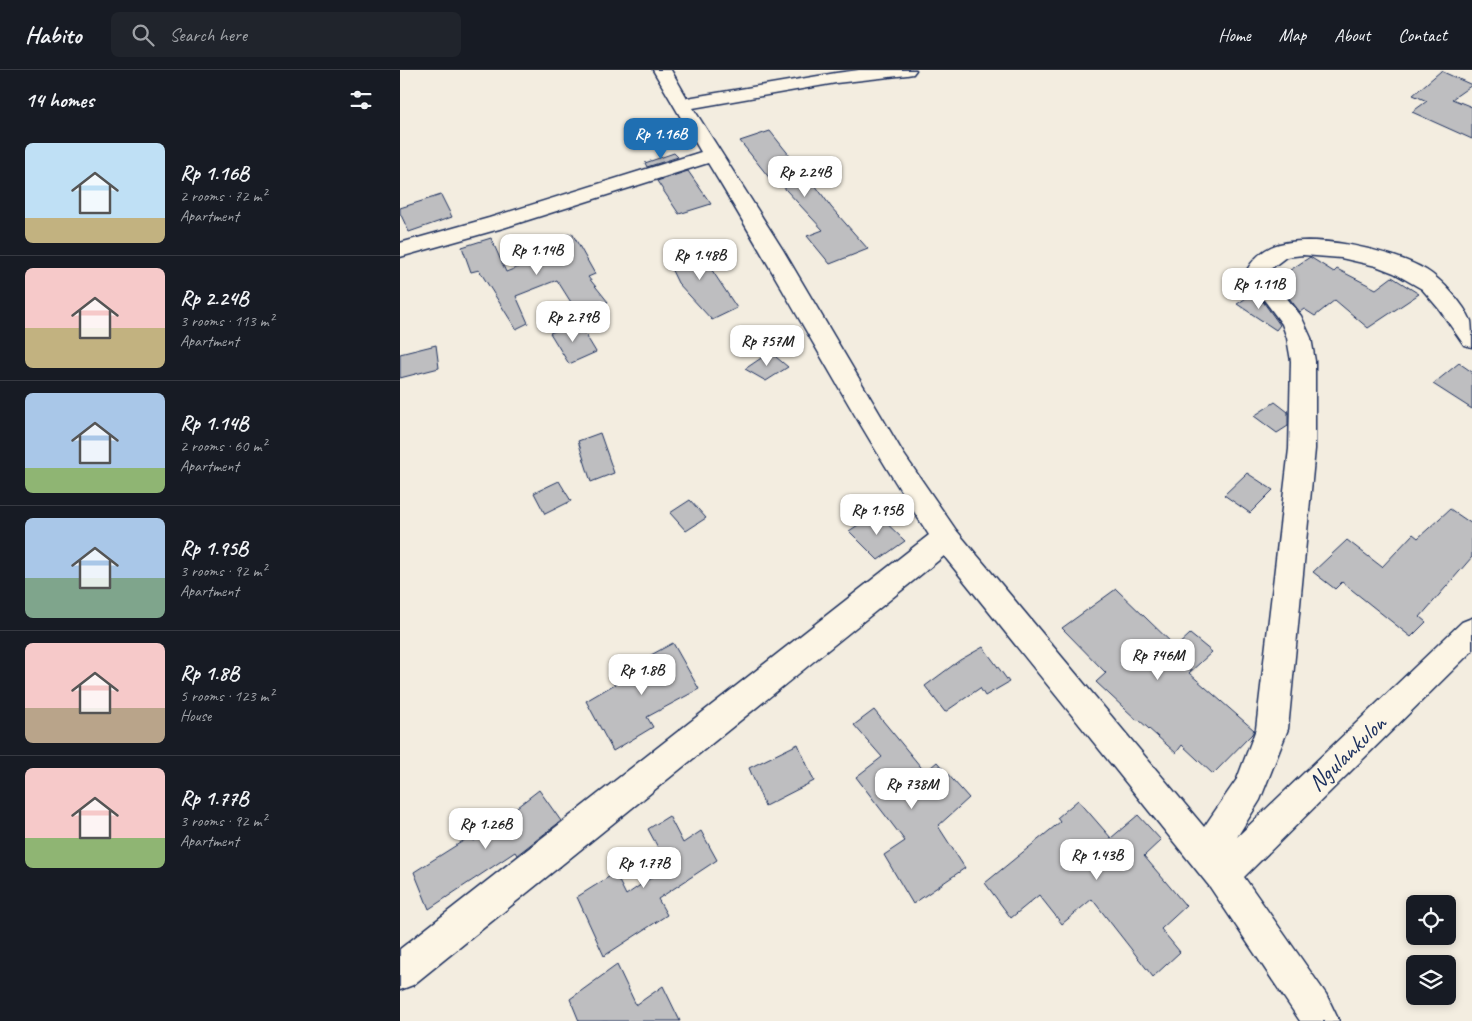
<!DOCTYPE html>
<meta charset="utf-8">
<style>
body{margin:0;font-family:Caveat,sans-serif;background:#20242c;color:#f1f3f6;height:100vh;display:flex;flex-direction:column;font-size:19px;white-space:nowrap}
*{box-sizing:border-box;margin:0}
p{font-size:16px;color:#9ea1a6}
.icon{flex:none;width:28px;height:28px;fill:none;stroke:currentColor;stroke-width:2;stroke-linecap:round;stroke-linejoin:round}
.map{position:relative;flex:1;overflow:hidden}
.details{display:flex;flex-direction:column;background:#171b24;width:400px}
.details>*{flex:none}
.controls{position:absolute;left:1006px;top:825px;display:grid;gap:10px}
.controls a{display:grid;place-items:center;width:50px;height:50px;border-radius:8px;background:#171b24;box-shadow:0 2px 8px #0003;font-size:25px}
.price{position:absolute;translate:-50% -42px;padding:0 11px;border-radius:10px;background:#fff;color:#222;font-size:16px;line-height:32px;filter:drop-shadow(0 1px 2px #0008)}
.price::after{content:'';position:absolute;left:50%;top:30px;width:15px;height:11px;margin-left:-8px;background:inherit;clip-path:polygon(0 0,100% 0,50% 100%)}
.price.active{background:#1f6fb2;color:#fff}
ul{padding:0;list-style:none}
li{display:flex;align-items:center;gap:15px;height:125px;padding:0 25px}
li+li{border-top:1px solid #363941}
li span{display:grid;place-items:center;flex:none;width:140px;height:100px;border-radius:8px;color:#555}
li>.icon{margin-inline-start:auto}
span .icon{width:60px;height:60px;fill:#fffc;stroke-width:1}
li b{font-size:21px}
h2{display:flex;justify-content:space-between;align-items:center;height:60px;padding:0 25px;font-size:21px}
header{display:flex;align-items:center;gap:30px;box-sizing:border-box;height:70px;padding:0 25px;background:#171b24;border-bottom:1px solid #363941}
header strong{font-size:24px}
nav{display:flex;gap:28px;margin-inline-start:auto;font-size:18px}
.search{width:350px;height:45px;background:#20242c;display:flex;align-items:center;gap:12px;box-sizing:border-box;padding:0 18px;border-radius:8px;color:#9ea1a6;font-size:19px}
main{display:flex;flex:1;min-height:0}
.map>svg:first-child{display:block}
.building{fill:#bebec0;stroke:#1b2f5e}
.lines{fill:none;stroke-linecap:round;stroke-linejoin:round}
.minor-casing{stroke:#1b2f5e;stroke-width:3}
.minor{fill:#fcf5e5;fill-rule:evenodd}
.labels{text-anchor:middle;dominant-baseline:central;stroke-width:4.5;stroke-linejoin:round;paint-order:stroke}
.street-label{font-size:24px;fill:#1b2f5e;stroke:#fcf5e5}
</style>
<header>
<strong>Habito</strong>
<div class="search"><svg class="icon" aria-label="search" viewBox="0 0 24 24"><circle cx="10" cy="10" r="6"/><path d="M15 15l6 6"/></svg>Search here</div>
<nav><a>Home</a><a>Map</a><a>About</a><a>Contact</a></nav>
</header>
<main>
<section class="details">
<h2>14 homes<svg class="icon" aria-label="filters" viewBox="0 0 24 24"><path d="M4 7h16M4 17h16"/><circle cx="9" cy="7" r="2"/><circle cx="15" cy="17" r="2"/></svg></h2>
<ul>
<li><span style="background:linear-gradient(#bfe0f5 75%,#c2b280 0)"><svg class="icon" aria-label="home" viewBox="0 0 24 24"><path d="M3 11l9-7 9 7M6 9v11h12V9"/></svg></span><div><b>Rp 1.16B</b><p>2 rooms · 72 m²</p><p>Apartment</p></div></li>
<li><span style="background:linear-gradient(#f6c9c9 60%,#c2b280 0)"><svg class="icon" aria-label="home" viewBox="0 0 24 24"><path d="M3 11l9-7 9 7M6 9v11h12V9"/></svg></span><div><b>Rp 2.24B</b><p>3 rooms · 113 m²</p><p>Apartment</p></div></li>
<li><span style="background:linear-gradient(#a9c7e8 75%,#8fb573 0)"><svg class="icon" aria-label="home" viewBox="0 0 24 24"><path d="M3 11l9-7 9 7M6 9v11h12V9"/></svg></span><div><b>Rp 1.14B</b><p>2 rooms · 60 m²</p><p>Apartment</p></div></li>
<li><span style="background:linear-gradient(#a9c7e8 60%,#7fa58c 0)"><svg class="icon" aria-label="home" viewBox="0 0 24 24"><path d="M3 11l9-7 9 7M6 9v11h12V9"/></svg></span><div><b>Rp 1.95B</b><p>3 rooms · 92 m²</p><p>Apartment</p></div></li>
<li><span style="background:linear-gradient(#f6c9c9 65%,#b9a48a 0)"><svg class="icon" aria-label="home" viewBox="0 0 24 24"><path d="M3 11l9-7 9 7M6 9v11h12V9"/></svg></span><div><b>Rp 1.8B</b><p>5 rooms · 123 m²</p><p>House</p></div></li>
<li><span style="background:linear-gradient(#f6c9c9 70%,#8fb573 0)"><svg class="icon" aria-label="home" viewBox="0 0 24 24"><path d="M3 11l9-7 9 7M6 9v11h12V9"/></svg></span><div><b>Rp 1.77B</b><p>3 rooms · 92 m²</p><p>Apartment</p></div></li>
</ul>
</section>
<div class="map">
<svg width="1072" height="951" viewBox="0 0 1072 951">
<rect width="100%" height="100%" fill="#f3ede0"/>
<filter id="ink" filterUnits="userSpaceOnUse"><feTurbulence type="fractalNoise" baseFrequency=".02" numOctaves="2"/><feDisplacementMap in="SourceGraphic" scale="10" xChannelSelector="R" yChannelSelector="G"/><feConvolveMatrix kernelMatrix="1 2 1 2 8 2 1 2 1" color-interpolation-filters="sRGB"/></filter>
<g filter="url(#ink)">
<g class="building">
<polygon points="1041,1 1072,15 1052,29 1072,37 1072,69 1012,42 1027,31 1013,25"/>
<polygon points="370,61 394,91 397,90 431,137 468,179 430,194 407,166 423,160 386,120 378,108 371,110 340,71"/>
<polygon points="274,83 278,87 247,97 245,93"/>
<polygon points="288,101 311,134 279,144 257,111"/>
<polygon points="41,125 52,147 9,162 0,143 0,138"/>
<polygon points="172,163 195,204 188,207 208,232 179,245 157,210 116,226 128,253 116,259 79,200 71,202 62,177 91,168 106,202 157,182 152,170"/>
<polygon points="294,173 337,238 312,250 278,213 264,184"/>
<polygon points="910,187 934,202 937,199 976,219 992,207 1019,224 968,258 935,230 915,246 904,239 900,242 875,210"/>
<polygon points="856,222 880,255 876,260 837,234"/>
<polygon points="178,252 196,282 169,294 150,263"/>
<polygon points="36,275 39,298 0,308 0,284"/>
<polygon points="370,282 388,297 366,311 345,299"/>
<polygon points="1059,293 1072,302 1072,339 1033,314"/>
<polygon points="875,332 888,342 888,356 877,363 854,346"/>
<polygon points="200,363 214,403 191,412 178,371"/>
<polygon points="847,403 873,420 850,443 824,425"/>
<polygon points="159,411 171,431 145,444 134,423"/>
<polygon points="290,430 306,448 286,461 270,443"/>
<polygon points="1050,439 1072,454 1072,487 1020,547 1026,552 1011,567 942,512 935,519 913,502 947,470 982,497 1013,464 1018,468"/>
<polygon points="476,443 505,471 478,490 449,461"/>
<polygon points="716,519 776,577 790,564 812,582 789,603 854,660 852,664 813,704 782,675 776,683 739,650 738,651 696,612 706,603 662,558"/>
<polygon points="273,573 299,619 247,647 253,657 213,681 186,631 244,597 240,591"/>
<polygon points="583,577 609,612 585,626 580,618 545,642 525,616 560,590"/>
<polygon points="474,640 525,702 537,692 569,728 538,756 565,798 513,834 484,785 505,771 456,707 482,687 454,655"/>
<polygon points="398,674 414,711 365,736 349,698"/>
<polygon points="139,720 161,751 117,785 115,782 29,839 14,802 71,766 73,771"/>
<polygon points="678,730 711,768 738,745 761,770 744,786 786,836 761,859 780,882 753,907 692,829 662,854 639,825 611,848 585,813 660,752 657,748"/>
<polygon points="269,746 283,773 301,761 317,790 258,829 267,845 204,886 177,827 215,803 226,825 268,796 248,759"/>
<polygon points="217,895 236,935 263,916 280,951 179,951 170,929"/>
</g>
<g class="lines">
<defs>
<path id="minor" d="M253,0H271L287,28L436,3L459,0H516L513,4L507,5L436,13L293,38L383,180L503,383L556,460L804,757L837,709L856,659L889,379L891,291L887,268L882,254L853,215L847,200C853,190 860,182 871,177C908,161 992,180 1026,200C1042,210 1064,234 1071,251C1072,258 1072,270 1072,277L1064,275L1039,239L1022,219L994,203L976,196L941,188L903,185L886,187L869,200L871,208L901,246L911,268L915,291V379L888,659L860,730L837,767L1062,552L1072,548V581L844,807L926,924L939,951H900L810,817L544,486L13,915L0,920V879L529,465C450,344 383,216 308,93L103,158L0,187V173L89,148L301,82Z"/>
</defs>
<use href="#minor" class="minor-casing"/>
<use href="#minor" class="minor"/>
</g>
</g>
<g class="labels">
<g class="street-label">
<text transform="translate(947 683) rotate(-44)">Ngulankulon</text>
</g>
</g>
</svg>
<div class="controls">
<a><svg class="icon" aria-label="locate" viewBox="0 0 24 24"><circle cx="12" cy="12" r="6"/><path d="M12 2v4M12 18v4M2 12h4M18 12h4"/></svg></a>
<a><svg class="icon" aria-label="layers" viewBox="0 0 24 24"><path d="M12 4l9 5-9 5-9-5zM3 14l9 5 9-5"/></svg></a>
</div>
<b class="price active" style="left:261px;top:90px">Rp 1.16B</b>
<b class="price" style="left:405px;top:128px">Rp 2.24B</b>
<b class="price" style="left:137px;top:206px">Rp 1.14B</b>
<b class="price" style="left:300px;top:211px">Rp 1.48B</b>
<b class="price" style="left:859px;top:240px">Rp 1.11B</b>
<b class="price" style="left:173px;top:273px">Rp 2.79B</b>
<b class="price" style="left:367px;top:297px">Rp 757M</b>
<b class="price" style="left:477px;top:466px">Rp 1.95B</b>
<b class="price" style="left:758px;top:611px">Rp 746M</b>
<b class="price" style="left:242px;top:626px">Rp 1.8B</b>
<b class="price" style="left:512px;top:740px">Rp 738M</b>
<b class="price" style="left:86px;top:780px">Rp 1.26B</b>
<b class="price" style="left:697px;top:811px">Rp 1.43B</b>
<b class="price" style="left:244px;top:819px">Rp 1.77B</b>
</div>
</main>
